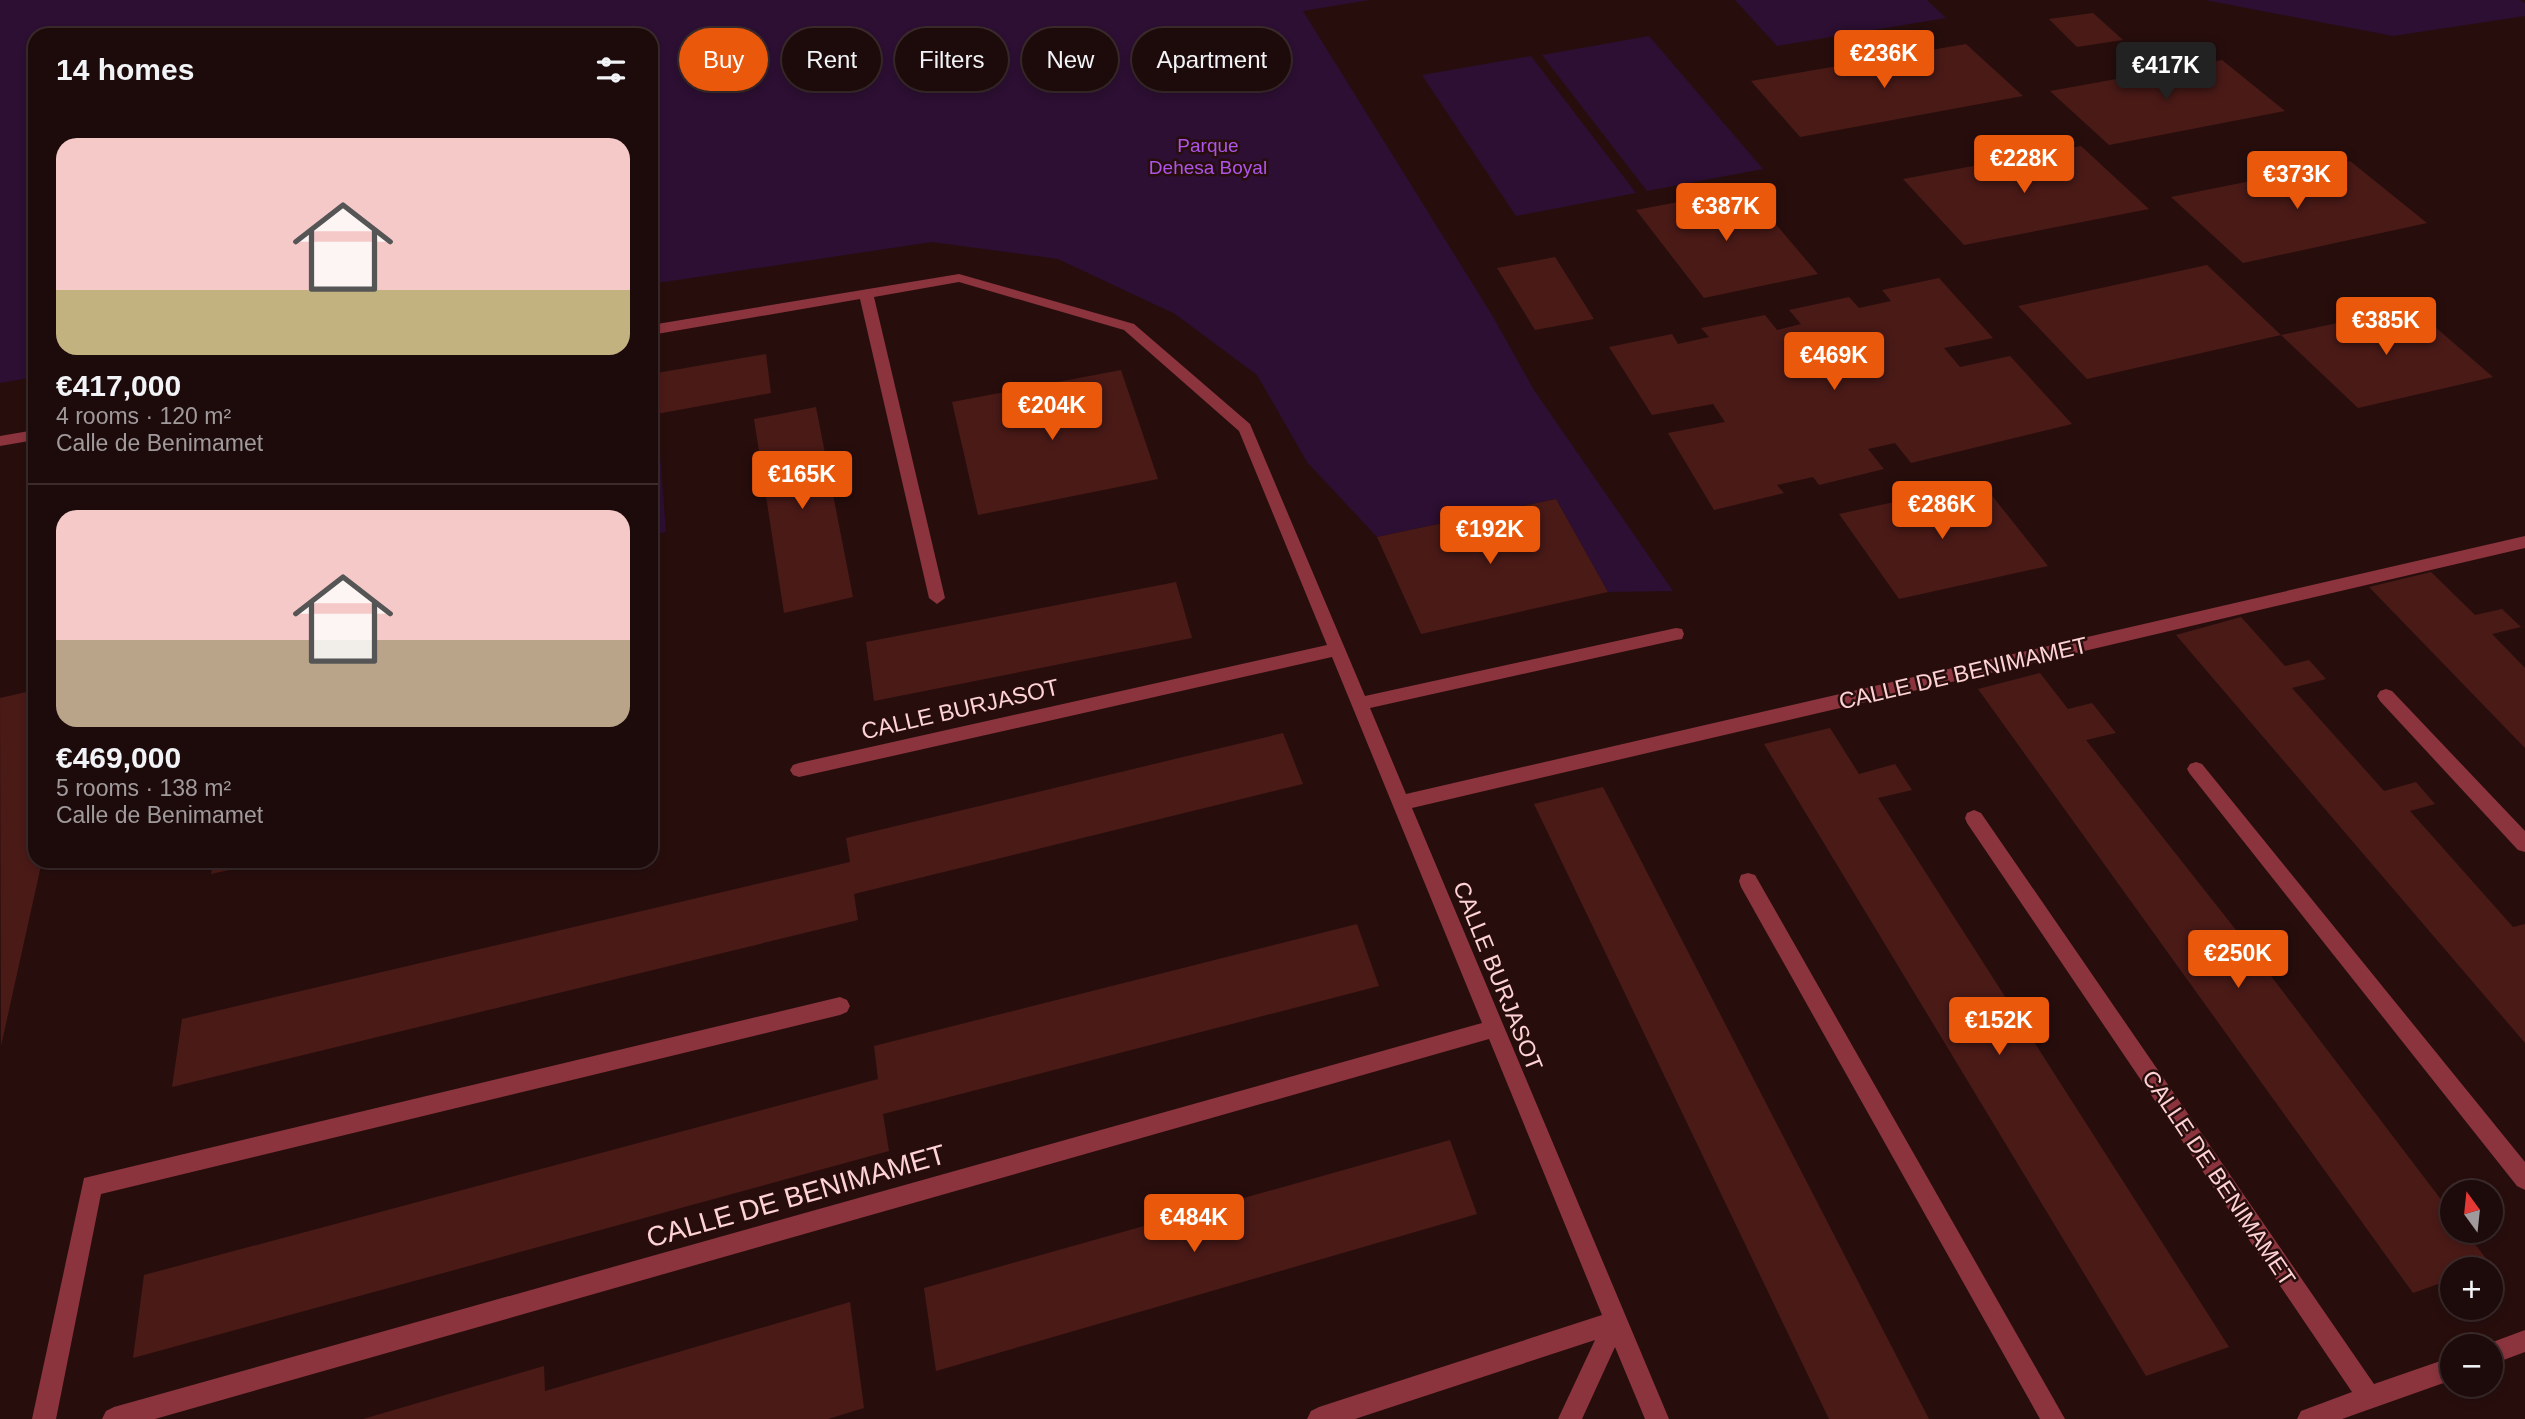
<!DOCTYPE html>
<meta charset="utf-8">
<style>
body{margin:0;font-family:Helvetica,sans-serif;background:#251313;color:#f1f3f6;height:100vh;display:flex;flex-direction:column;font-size:26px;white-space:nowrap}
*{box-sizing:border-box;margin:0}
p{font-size:23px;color:#a09a9c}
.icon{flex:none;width:38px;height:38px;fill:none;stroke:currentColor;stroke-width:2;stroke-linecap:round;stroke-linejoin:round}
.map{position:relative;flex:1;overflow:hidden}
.sheet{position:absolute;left:28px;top:28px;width:630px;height:840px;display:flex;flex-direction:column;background:#1d0a0a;border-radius:21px;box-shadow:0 4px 10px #0003,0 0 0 2px #3b2b2b}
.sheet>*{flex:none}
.guide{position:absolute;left:679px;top:28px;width:665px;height:63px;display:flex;gap:14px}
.needle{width:46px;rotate:345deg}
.controls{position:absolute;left:2440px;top:1180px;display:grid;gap:14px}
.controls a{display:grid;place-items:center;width:63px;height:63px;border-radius:50%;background:#1d0a0a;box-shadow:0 4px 10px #0003,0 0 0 2px #3b2b2b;font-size:35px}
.price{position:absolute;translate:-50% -60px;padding:0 16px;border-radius:7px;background:#ea580c;color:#fff;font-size:23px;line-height:46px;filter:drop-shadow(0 2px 4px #0008)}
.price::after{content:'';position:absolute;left:50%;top:42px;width:21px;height:16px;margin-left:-10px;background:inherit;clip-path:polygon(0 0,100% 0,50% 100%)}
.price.selected{background:#222;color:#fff}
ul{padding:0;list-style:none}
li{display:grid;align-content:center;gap:14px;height:371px;padding:0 28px}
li+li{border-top:2px solid #3b2b2b}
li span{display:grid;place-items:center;height:217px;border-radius:21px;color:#555}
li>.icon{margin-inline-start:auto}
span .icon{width:126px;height:126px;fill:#fffc;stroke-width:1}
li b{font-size:30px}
h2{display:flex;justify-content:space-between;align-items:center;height:84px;padding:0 28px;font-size:30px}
.tag{padding:0 24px;border-radius:32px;background:#1d0a0a;box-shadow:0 4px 10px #0003,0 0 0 2px #3b2b2b;font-size:24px;line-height:63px}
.tag.selected{background:#ea580c;color:#fff}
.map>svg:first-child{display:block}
.green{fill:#2c0f32}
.building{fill:#4a1a17}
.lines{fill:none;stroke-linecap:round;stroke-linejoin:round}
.minor{fill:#8b343d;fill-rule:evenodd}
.labels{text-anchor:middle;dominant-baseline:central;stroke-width:5;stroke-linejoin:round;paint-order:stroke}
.far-park-label{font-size:19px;fill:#ae54ea;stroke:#270e0d}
.street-label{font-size:23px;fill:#ffd3d5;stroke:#270e0d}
.near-street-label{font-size:28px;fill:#ffd3d5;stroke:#270e0d}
</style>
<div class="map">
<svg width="2525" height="1419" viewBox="0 0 2525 1419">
<rect width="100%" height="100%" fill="#270e0d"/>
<g class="green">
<polygon points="0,0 1370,0 1303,11 1492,315 1534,390 1673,591 1608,592 1556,499 1377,537 1307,462 1257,375 1175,314 1058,259 932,242 651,284 651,35 35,35 35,377 0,383"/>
<polygon points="1735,0 1927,0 1946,18 1777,46"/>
<polygon points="2205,0 2520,0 2525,3 2525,16 2393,36"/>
<polygon points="1649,36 1763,169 1647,191 1542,55"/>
<polygon points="1531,56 1636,193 1516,216 1422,75"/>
<polygon points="659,441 666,532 651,535 651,442"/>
</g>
<g class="building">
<polygon points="2093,13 2123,40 2077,47 2049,19"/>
<polygon points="1966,44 2023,96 1800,137 1751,81"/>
<polygon points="2222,60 2285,111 2109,145 2050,91"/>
<polygon points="2081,146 2149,209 1964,245 1903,179"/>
<polygon points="2350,161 2427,223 2243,263 2171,197"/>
<polygon points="1746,189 1818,274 1704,298 1636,210"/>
<polygon points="1555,257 1594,319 1535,330 1497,268"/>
<polygon points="2207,265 2281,335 2087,379 2018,306"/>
<polygon points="1939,278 1993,338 1944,348 1960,367 2010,356 2072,424 1911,463 1895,443 1868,449 1884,469 1819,485 1813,477 1777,485 1784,493 1714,510 1668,433 1725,422 1713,404 1652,415 1609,347 1672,334 1678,344 1709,337 1701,328 1765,315 1777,330 1801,324 1789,310 1849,297 1859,308 1891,301 1882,290"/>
<polygon points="2412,307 2493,377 2358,408 2281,335"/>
<polygon points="766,354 771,393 651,415 651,374"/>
<polygon points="1121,370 1158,479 978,515 952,402"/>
<polygon points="816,407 853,597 784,613 754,419"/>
<polygon points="1982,483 2048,566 1899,599 1839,514"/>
<polygon points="1556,499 1608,592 1421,634 1377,537"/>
<polygon points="656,564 659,611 651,613 651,566"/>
<polygon points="2431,572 2475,615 2502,609 2521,627 2492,634 2525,668 2525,748 2369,587"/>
<polygon points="1176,582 1192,638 874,701 866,642"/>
<polygon points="2241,617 2285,666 2309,660 2326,679 2292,688 2384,791 2416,782 2435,804 2410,811 2513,927 2525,924 2525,1043 2176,635"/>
<polygon points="2040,673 2068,709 2092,703 2116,733 2086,740 2236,930 2452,1214 2452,1230 2464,1230 2491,1265 2481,1269 2452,1269 2452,1279 2413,1293 1978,689"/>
<polygon points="35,690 35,861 42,861 1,1046 0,698"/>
<polygon points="657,724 659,781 651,783 651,725"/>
<polygon points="1830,728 1859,774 1895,764 1912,790 1878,798 2229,1347 2146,1376 1764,744"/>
<polygon points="1283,733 1303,784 854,894 858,920 172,1087 182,1019 850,862 846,838"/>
<polygon points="1603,787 1929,1419 1829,1419 1534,804"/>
<polygon points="213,861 267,861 267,862 211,874"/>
<polygon points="1357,924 1379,986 883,1114 889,1151 133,1358 144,1275 878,1079 874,1046"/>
<polygon points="1450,1140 1477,1214 936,1371 924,1288"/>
<polygon points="850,1302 864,1408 828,1419 363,1419 544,1366 545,1391"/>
</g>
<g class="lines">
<g class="minor">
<polygon points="959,274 1134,324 1250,424 1365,696 1676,628 1682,629 1684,634 1682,639 1676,640 1370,708 1406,794 2525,536 2525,548 1412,808 1669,1419 1645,1419 1615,1347 1582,1419 1558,1419 1595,1340 1355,1419 1307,1419 1311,1411 1319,1407 1602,1315 1489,1039 155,1419 102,1419 106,1411 114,1407 1482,1023 1332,657 799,777 793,775 790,770 793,765 799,763 1327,645 1239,431 1124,330 959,282 874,297 945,598 937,604 929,598 860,299 651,335 651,325"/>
<polygon points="35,430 35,440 0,446 0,436"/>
<polygon points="2386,689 2392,691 2525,831 2525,852 2518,850 2380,701 2377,696 2380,691"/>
<polygon points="2196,762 2202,764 2525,1162 2525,1190 2517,1186 2190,774 2187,769 2190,764"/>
<polygon points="1974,810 1981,813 2374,1384 2452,1357 2452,1380 2342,1419 2297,1419 2301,1411 2352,1392 1967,823 1965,818 1967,813"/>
<polygon points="1748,873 1755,875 2065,1419 2040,1419 1741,887 1739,881 1741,875"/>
<polygon points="840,997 847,1000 850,1006 847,1012 840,1015 101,1194 56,1419 32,1419 84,1178"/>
<polygon points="2525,1330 2525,1352 2490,1365 2490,1346 2482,1346"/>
</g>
</g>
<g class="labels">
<g class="far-park-label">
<text x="1208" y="145">Parque<tspan x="1208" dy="22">Dehesa Boyal</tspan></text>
</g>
<g class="street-label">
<text transform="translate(1963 673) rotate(-13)">CALLE DE BENIMAMET</text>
<text transform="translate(960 709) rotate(-13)">CALLE BURJASOT</text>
<text transform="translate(1498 976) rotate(68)">CALLE BURJASOT</text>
<text transform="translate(2219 1178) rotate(56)">CALLE DE BENIMAMET</text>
</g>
<g class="near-street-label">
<text transform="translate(796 1196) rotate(-16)">CALLE DE BENIMAMET</text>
</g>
</g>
</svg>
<div class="controls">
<a><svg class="needle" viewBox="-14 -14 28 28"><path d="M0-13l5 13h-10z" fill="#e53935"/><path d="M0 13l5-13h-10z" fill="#a09a9c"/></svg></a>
<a>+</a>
<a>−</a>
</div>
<b class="price" style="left:1884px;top:90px">€236K</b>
<b class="price selected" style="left:2166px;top:102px">€417K</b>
<b class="price" style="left:2024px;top:195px">€228K</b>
<b class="price" style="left:2297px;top:211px">€373K</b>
<b class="price" style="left:1726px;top:243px">€387K</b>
<b class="price" style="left:2386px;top:357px">€385K</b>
<b class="price" style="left:1834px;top:392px">€469K</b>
<b class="price" style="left:1052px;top:442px">€204K</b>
<b class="price" style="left:802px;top:511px">€165K</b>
<b class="price" style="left:1942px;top:541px">€286K</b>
<b class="price" style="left:1490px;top:566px">€192K</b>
<b class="price" style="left:2238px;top:990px">€250K</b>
<b class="price" style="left:1999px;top:1057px">€152K</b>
<b class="price" style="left:1194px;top:1254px">€484K</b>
<div class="guide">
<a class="tag selected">Buy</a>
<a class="tag">Rent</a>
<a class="tag">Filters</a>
<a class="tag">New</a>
<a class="tag">Apartment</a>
</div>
<section class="sheet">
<h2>14 homes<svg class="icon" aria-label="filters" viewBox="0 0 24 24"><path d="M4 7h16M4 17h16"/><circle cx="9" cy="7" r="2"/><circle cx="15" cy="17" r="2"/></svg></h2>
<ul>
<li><span style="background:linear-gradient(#f6c9c9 70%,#c2b280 0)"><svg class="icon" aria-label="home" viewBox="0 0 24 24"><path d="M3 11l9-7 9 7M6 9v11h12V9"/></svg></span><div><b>€417,000</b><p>4 rooms · 120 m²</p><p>Calle de Benimamet</p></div></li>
<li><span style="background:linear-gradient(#f6c9c9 60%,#b9a48a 0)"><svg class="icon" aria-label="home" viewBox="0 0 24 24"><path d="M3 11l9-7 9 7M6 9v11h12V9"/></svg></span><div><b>€469,000</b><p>5 rooms · 138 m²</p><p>Calle de Benimamet</p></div></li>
</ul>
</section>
</div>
